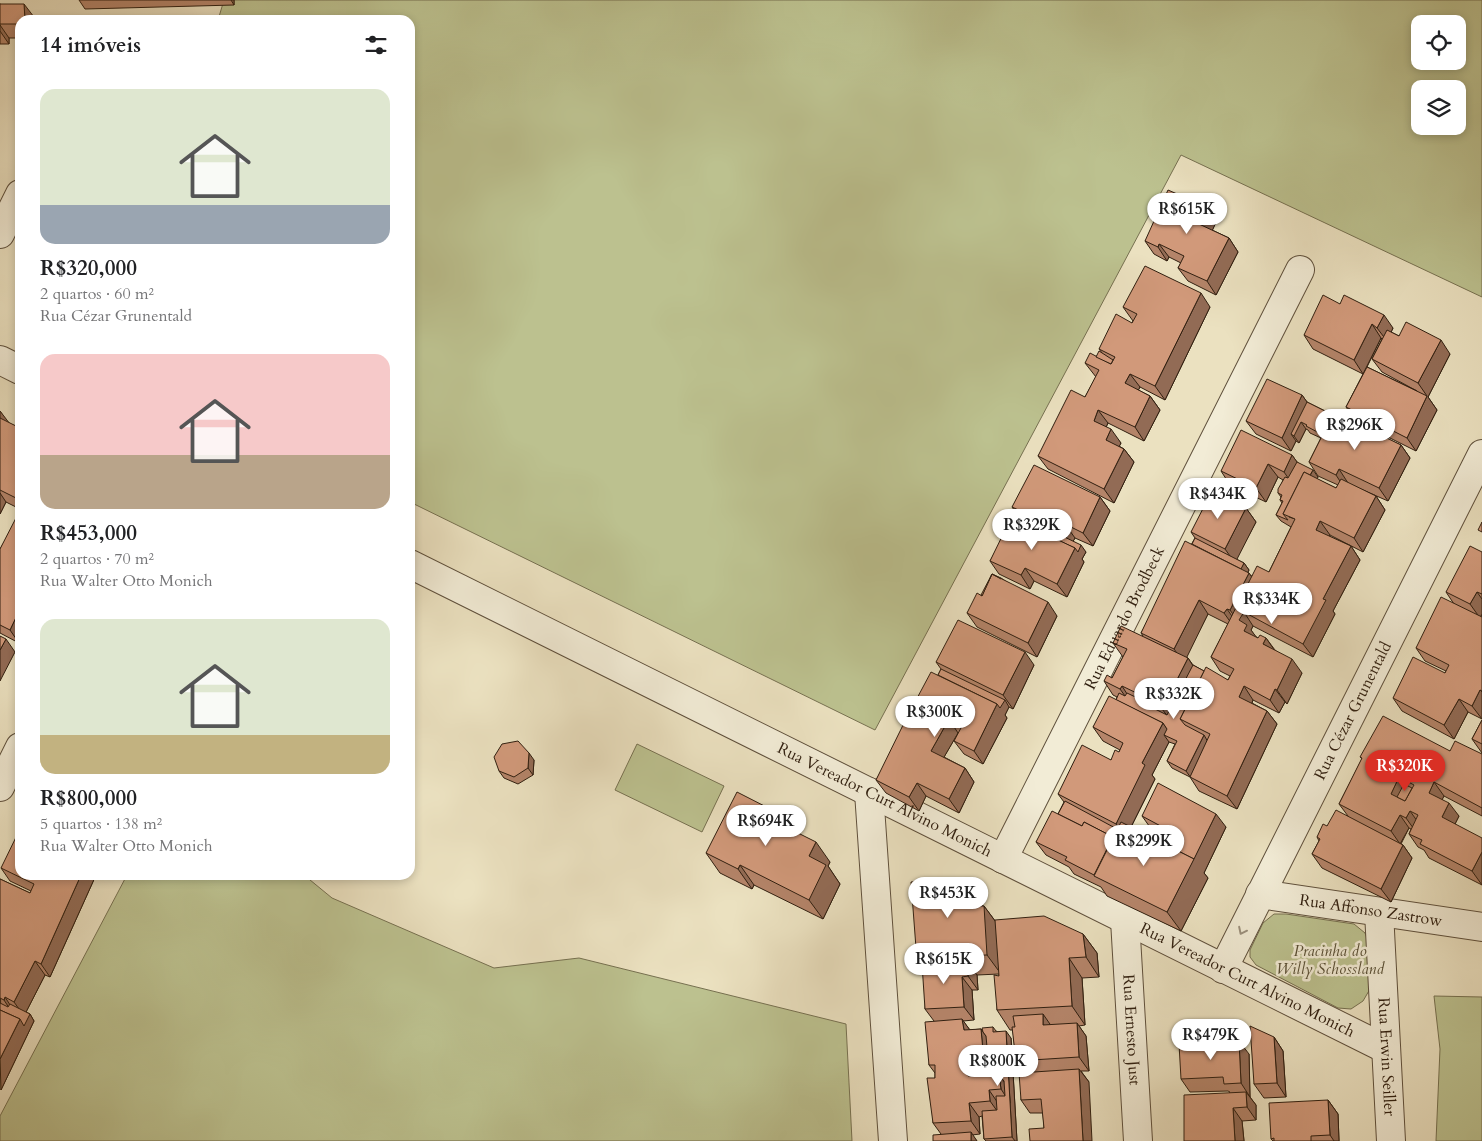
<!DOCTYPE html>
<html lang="pt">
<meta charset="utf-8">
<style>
body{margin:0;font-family:Cardo,serif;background:#f6f6f6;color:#202124;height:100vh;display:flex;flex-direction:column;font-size:19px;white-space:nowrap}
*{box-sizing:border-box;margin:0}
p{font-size:16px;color:#757577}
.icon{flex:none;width:28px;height:28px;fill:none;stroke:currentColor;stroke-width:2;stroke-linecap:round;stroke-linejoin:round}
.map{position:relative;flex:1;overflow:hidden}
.side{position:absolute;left:15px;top:15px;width:400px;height:865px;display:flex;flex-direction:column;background:#fff;border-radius:15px;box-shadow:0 2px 8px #0003}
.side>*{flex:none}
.fabs{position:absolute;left:1411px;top:15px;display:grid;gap:10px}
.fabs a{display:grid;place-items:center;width:55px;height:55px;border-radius:10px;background:#fff;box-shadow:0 2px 8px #0003;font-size:25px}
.price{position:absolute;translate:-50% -42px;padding:0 11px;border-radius:18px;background:#fff;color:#222;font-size:16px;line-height:32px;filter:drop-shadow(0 1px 2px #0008)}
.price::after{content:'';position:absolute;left:50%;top:30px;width:15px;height:11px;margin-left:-8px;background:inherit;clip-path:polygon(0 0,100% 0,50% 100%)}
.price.active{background:#d93025;color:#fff}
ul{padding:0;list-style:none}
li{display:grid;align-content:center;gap:10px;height:265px;padding:0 25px}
li span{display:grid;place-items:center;height:155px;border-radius:15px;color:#555}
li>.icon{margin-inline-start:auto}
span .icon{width:90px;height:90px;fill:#fffc;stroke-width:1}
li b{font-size:21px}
h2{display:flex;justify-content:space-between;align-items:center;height:60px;padding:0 25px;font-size:21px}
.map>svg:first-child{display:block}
.green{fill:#bcc18f;stroke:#767050;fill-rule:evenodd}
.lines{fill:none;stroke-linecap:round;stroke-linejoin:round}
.street-casing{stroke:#5f503c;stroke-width:30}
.street{stroke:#f2ecd6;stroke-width:28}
.wall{fill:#b48469;stroke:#301f10;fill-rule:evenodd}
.shaded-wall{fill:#926b55;stroke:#301f10}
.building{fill:#d1997a;stroke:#301f10;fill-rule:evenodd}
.oneway{stroke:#9b907d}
.labels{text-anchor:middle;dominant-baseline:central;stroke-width:5;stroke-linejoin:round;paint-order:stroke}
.street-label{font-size:16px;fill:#301f10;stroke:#f2ecd6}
.park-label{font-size:16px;font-style:italic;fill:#5a5036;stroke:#f2ecd6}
</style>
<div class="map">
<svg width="1482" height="1141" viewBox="0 0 1482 1141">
<rect width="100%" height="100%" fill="#ebe1c0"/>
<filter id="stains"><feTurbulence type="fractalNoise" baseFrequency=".004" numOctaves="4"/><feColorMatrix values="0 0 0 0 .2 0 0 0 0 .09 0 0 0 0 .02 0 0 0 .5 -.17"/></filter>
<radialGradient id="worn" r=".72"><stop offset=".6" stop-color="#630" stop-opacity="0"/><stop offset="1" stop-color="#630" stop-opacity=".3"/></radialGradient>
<g class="green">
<path d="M224,0H1482V297L1181,155L875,730L410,502V20H218ZM1420,24H1458V61H1420ZM1420,89H1458V126H1420Z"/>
<polygon points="637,744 724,786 702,832 615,790"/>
<polygon points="127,875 304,875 332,898 494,968 579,958 846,1024 852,1141 0,1141 0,1116"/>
<polygon points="1274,914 1286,914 1354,924 1365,933 1370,945 1370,989 1363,1001 1351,1009 1338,1008 1256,965 1250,957 1250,950 1263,923"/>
<polygon points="1434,996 1482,997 1482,1141 1436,1141 1440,1049"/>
</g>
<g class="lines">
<defs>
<g id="street">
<polyline points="0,234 20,194"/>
<polyline points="0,360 20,370"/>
<path id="s1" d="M410,564L1386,1049"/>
<polyline points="0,787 20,747"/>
<polyline points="869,792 893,1141"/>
<path id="s2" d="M1003,859L1300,270"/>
<path id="s3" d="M1260,894L1482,927"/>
<path id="s4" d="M1379,912L1391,1141"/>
<path id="s5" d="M1125,920L1138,1141"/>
<path id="s6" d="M1223,969L1482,454"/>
</g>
</defs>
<use href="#street" class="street-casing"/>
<use href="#street" class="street"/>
</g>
<g class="wall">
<polygon points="79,0 234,0 234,5 85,9"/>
<polygon points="0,4 34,17 34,20 20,20 20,38 9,38 9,44 0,44"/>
<polygon points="1207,207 1217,220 1212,230 1229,238 1238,252 1216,295 1188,281 1178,268 1181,263 1169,257 1167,261 1154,254 1145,241"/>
<path d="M1340,304L1393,328L1391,332L1399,336L1450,354L1428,397L1437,410L1416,451L1356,421L1346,407L1363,374L1313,349L1304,335ZM1381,338L1382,339L1372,359L1382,372L1417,391L1367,367Z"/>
<polygon points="1123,307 1210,307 1165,400 1140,387 1138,390 1150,396 1160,410 1144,441 1108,423 1106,427 1121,443 1119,446 1124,449 1134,462 1114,503 1048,469 1038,456 1085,397 1096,377 1085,363 1102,353 1099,349 1132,323 1133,321"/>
<path d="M1302,395L1307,402L1333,415L1401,445L1410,458L1388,501L1356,487L1376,496L1385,510L1363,552L1330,535L1329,536L1351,546L1360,560L1333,611L1335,614L1313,657L1253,626L1251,630L1255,636L1258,638H1266L1275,650L1302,673L1287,704L1285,702L1279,713L1253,700L1252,703L1267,711L1277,724L1237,809L1199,791L1190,777L1172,768L1167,761L1175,744L1169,742L1152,775L1155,779L1131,827L1176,850L1179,842H1178L1177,843L1152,830L1142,816L1226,827L1204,873L1208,878L1181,931L1107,896L1101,887L1074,874L1069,867L1046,855L1036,842L1058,814L1064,802L1058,794L1111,760L1119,752L1120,750L1103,741L1093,727L1116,700L1117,697L1113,695L1104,681L1112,678L1123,657L1113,643L1143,636L1141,633L1195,538L1191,532L1246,508L1256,522L1236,559L1244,563L1249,570L1248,572L1251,576L1269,572L1291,527L1281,521L1276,515L1282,503L1280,500L1281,497L1278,493L1283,480L1278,477L1266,502L1230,485L1221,471L1292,455L1297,462L1318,477L1317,479L1336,488L1338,485L1318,476L1309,462L1321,438L1310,433L1308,430L1306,429L1299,443L1296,441L1291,451L1256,434L1246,421ZM1208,614L1228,624L1211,657L1220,671L1230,676L1228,680L1204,671L1193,665L1188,658L1186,657Z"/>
<polygon points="0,411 8,423 20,428 20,509 6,502 0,514"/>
<polygon points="1100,497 1110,511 1093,546 1075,538 1073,541 1086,552 1082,559 1084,562 1067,597 1034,581 1030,589 999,574 990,561 1017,514 1012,507"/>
<polygon points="20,517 20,642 19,643 0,633 0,549"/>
<polygon points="1482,552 1482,614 1481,617 1482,617 1482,719 1468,712 1454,739 1402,711 1393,698 1445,673 1446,671 1425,661 1416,648 1454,604 1446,592"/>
<polygon points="1001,578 1057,616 1037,657 977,627 967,613 981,595"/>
<polygon points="936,662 1034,665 1013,709 1009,707 1005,715 1007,718 983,764 964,754 954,741 958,733 944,757 965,768 974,782 959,813 926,796 919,811 886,793 876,780 919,707 915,702 938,675 941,669"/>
<polygon points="1482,720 1482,753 1472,739"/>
<polygon points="1450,751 1482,754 1482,816 1444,796 1442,799 1459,816 1455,824 1482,885 1429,858 1424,850 1418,847 1409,834 1411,829 1409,828 1401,844 1403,845 1412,858 1391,902 1322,868 1312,854 1319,841 1317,837 1327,826 1348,816 1339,804 1362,759 1360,757"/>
<polygon points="534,760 533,775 518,784 504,778 499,771"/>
<polygon points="793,830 830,862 828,866 840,884 823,919 754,885 752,889 720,873 706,853"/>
<polygon points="1,868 96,875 50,977 45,975 26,1012 30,1014 34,1021 1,1090 0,879 30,893 31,891 10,881"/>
<polygon points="964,887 968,893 973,892 982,906 984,906 996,922 1083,934 1097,953 1099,977 1082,978 1085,1025 1079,1026 1086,1036 1089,1071 1081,1071 1089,1082 1044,1128 1043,1113 1030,1113 1021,1100 1024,1072 1016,1061 1013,1030 1010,1030 997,1010 999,974 977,975 978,990 972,990 974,1020 963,1021 970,1030 981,1029 983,1032 993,1027 996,1031 1011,1038 1017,1141 986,1141 984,1139 982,1116 979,1117 980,1134 972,1135 977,1141 933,1141 941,1134 933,1123 935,1078 935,1073 929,1065 934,1021 925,1009 928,964 916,948 959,888"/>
<polygon points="1274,1037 1283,1051 1286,1097 1264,1098 1254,1084"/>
<polygon points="1249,1054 1250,1097 1256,1105 1256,1120 1242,1121 1244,1141 1184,1141 1230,1092 1228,1091 1190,1092 1181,1079"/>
<polygon points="1328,1100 1338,1114 1339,1141 1273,1141 1271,1139"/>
</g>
<g class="shaded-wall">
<polygon points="231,0 234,0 234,5"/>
<polygon points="24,4 34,17 34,20 25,20"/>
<polygon points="0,25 9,38 9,44 0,31"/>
<polygon points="1207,207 1217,220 1209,238 1199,224"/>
<polygon points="1229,238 1238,252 1216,295 1207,281"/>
<polygon points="1159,244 1169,257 1167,261 1158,247"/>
<polygon points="1201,293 1210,307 1165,400 1155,386"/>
<polygon points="1384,315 1393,328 1387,341 1377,328"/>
<polygon points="1372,324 1381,338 1363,374 1354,360"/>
<polygon points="1441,340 1450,354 1428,397 1437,410 1416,451 1407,438 1427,396 1418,383"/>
<polygon points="1130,374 1140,387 1135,397 1125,383"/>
<polygon points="1302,395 1312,409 1301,422 1306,429 1299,443 1294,436 1291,434 1296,441 1291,451 1282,438"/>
<polygon points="1150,396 1160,410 1144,441 1135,427"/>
<polygon points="1098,410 1108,423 1103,434 1094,421"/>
<polygon points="0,411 10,424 0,421"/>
<polygon points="1111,429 1121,443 1116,453 1106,440"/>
<polygon points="1401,445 1410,458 1388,501 1379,488"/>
<polygon points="1124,449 1134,462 1114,503 1104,489"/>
<polygon points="1292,455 1302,469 1293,485 1284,472"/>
<polygon points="1268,464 1278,477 1266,502 1256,488"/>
<polygon points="1339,469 1348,483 1345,489 1336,475"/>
<polygon points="1313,470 1318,477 1296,520 1295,519 1289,517"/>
<polygon points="0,493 6,502 0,514"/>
<polygon points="1376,496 1385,510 1363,552 1354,538"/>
<polygon points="1100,497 1110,511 1093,546 1083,533"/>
<polygon points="1246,508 1256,522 1235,563 1225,549"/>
<polygon points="1320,521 1330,535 1326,543 1316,530"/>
<polygon points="1065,524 1075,538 1071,545 1062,531"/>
<polygon points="1081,545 1086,552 1082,559 1084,562 1067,597 1057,584 1075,548"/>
<polygon points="1351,546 1360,560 1333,611 1335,614 1313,657 1303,644 1323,599"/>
<polygon points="1244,563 1249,570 1244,579 1239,572"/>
<polygon points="1025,568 1034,581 1030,589 1021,575"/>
<polygon points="1249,573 1258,586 1244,612 1253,626 1251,630 1257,638 1254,644 1230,610"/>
<polygon points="1477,592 1482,599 1482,614 1480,618 1470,604"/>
<polygon points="1199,600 1208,614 1184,663 1174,649"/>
<polygon points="1048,602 1057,616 1037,657 1028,643"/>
<polygon points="20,609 20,642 19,643 10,630"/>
<polygon points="1227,609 1236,622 1234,627 1224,613"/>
<polygon points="1266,638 1275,651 1263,644"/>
<polygon points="6,639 15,652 0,681 0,650"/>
<polygon points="1025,652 1034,665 1013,709 1003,695"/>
<polygon points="1188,658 1197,672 1172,722 1162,709"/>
<polygon points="1292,659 1302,673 1287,704 1277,690"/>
<polygon points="1122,686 1131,700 1130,703 1120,689"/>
<polygon points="1244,686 1253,700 1249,710 1239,697"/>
<polygon points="1275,689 1285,702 1279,713 1270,700"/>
<polygon points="1480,690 1482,692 1482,719 1472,706"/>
<polygon points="1459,699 1468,712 1454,739 1444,725"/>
<polygon points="1005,700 1009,707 1005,715 1007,718 983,764 974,751 997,704"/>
<polygon points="1267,711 1277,724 1237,809 1227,796"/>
<polygon points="949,719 958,733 940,764 931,751"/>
<polygon points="1163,723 1172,736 1164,735 1169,742 1152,775 1155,779 1126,837 1116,824 1142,763"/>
<polygon points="1204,735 1208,742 1191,778 1186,771"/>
<polygon points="529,753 534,760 533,775 528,768"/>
<polygon points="965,768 974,782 959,813 949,799"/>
<polygon points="1399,777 1409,791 1396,800 1391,794"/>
<polygon points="1434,782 1444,796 1439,806 1429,793"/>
<polygon points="917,783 926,796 919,811 909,797"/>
<polygon points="1449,803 1459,816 1452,830 1442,817"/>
<polygon points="1410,811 1420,825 1416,832 1406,818"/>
<polygon points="1216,814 1226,827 1204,873 1208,878 1181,931 1167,912"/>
<polygon points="782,815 796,834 778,823"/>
<polygon points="1400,815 1409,828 1400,844 1391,831"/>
<polygon points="1169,828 1178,842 1177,843 1168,830"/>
<polygon points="816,842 830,862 828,866 840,884 823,919 809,900 809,856"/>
<polygon points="1403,845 1412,858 1391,902 1381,889"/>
<polygon points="1482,852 1482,885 1472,871"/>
<polygon points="740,865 754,885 752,889 738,869"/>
<polygon points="81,875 96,875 50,977 41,964"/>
<polygon points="953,879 967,898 954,888"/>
<polygon points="964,887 974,901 973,892 984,908 984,906 998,925 1001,974 987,955 964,893"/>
<polygon points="1083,934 1097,953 1099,977 1086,957"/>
<polygon points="1069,958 1082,978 1085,1025 1072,1006"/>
<polygon points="35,961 45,975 24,1016 14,1002"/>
<polygon points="967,962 977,975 978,990 968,976"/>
<polygon points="962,977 972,990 974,1020 964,1007"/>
<polygon points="5,997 14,1011 13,1014 4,1000"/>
<polygon points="30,1014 34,1021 1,1090 0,1059 20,1019"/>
<polygon points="1043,1014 1052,1027 1043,1025"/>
<polygon points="962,1019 972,1033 964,1030"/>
<polygon points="1077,1023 1086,1036 1089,1071 1079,1057"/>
<polygon points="981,1029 991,1043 994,1076 984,1062"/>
<polygon points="1006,1031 1011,1038 1017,1141 1015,1141 1012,1137"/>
<polygon points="1274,1037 1283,1051 1286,1097 1277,1083"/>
<polygon points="1239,1041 1249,1054 1250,1097 1241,1083"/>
<polygon points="966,1063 976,1076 968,1076"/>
<polygon points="1079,1069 1089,1082 1092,1141 1083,1141"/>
<polygon points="999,1075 1009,1088 1010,1103 1001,1089"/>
<polygon points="989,1090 998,1103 1000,1115 990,1101"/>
<polygon points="1246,1092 1256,1105 1256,1120 1247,1107"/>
<polygon points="1328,1100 1338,1114 1339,1141 1334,1141 1330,1135"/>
<polygon points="969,1103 979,1117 980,1134 971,1121"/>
<polygon points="1233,1108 1242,1121 1244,1141 1235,1141"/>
<polygon points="971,1132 977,1141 971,1141"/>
</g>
<g class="building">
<polygon points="0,4 24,4 25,20 20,20 20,24 0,24"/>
<polygon points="1168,190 1207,207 1199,224 1229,238 1207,281 1178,268 1184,256 1159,244 1158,247 1145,241"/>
<polygon points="1145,266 1201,293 1155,386 1130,374 1125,383 1150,396 1135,427 1098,410 1094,421 1111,429 1106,440 1124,449 1104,489 1038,456 1071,390 1085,397 1099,370 1085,363 1090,353 1111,364 1115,357 1099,349 1116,314 1132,323 1137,314 1123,307"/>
<polygon points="1323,295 1340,304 1344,295 1384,315 1377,328 1372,324 1354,360 1304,335"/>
<polygon points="1406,322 1441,340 1418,383 1372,359 1387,330 1399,336"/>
<polygon points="1099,351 1113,360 1111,364 1096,357"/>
<polygon points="1367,367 1427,396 1407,438 1346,407"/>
<polygon points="1267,379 1302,395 1282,438 1246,421"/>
<polygon points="1307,402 1333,415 1323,435 1306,426 1307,425 1301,422 1294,436 1291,434"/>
<polygon points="1334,412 1401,445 1379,488 1339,469 1336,475 1309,462"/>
<polygon points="0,418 20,428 20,500 0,490"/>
<polygon points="1241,430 1292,455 1284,472 1268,464 1256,488 1221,471"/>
<polygon points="1297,462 1313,470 1310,475 1304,472 1283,514 1288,520 1276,515 1283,501 1280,500 1282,495 1278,493 1278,489 1285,477 1288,478"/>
<polygon points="1034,465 1100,497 1083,533 1065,524 1062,531 1012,507"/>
<polygon points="1304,472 1336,488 1341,479 1376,496 1354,538 1320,521 1316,530 1351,546 1323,599 1326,600 1303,644 1244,612 1239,620 1247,625 1244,631 1258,638 1260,635 1266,638 1263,644 1292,659 1277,690 1275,689 1270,700 1244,686 1239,697 1267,711 1227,796 1190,777 1210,734 1180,719 1206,667 1228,680 1234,669 1211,657 1257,566 1269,572 1295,519 1283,514"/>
<polygon points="1212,491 1246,508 1225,549 1191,532"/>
<polygon points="1017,514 1081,545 1078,552 1075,548 1040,532 1036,526 1015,517"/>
<polygon points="17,516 20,517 20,609 10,630 0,625 0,549"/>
<polygon points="1012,516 1036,526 1035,529 1075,548 1057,584 1025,568 1021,575 990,561"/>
<polygon points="1482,522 1482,532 1478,530"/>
<polygon points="1195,538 1244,563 1241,569 1192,544"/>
<polygon points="1185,541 1249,573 1230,610 1227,609 1224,613 1199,600 1174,649 1141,633"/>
<polygon points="1470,546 1482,552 1482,594 1477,592 1470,604 1446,592"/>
<polygon points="992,574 1048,602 1028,643 967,613 977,593 982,596"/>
<polygon points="992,574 1001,578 1001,579 992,574 982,596 981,595"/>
<polygon points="1441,597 1482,617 1482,691 1480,690 1472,706 1459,699 1444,725 1393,698 1413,657 1445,673 1449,665 1416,648"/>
<polygon points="958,620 1025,652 1003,695 936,662"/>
<polygon points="1121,626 1188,658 1162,709 1146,701 1147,698 1122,686 1120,689 1104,681 1107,675 1112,678 1127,649 1113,643"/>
<polygon points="0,636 6,639 0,650"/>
<polygon points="1193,665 1204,671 1180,719 1185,725 1204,735 1186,771 1167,761 1177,741 1164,735 1167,729 1163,723 1116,700 1119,693 1125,696 1127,693 1148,703 1151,707 1167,715"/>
<polygon points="941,669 1005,700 1000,708 997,704 938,675"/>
<polygon points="931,672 997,704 974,751 954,741 962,726 949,719 931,751 965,768 949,799 917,783 909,797 876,780 907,717 912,719 921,704 915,702"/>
<polygon points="1109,696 1163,723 1142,763 1145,765 1116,824 1058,794 1082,745 1111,760 1115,750 1119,752 1123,743 1093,727"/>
<path d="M1383,716L1450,751L1455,741L1482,754V808L1434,782L1429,793L1449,803L1442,817L1482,838V852L1472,871L1420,844L1422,840L1409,834L1418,815L1410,811L1406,818L1400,815L1391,831L1339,804L1362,758L1360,757ZM1399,777L1414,785L1405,801L1391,794Z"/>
<polygon points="1482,720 1482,744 1472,739"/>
<polygon points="518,741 529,753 528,768 514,777 499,771 494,757 502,744"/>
<polygon points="1158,783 1216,814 1194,859 1176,850 1183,835 1169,828 1168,830 1142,816"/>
<polygon points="1404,784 1412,788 1405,801 1397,797"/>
<polygon points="737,792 782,815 778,823 816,842 809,856 826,865 809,900 740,865 738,869 706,853"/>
<polygon points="1065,801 1117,829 1113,837 1084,822 1082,826 1058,814"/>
<polygon points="1336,810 1403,845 1381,889 1312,854 1320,839 1317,837 1323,824 1327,826"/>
<polygon points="1052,811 1082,826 1084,822 1113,837 1094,875 1065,860 1067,857 1036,842"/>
<polygon points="1121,822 1194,859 1167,912 1094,876"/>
<polygon points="20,829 20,875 81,875 41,964 35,961 14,1002 5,997 4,1000 0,998 0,879 30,893 34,884 1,868"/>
<polygon points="953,879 954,888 964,887 964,893 973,892 974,906 984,906 987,955 949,956 949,947 916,948 911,882"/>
<polygon points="1044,916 1083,934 1086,957 1069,958 1072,1006 997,1010 994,975 999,976 995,920"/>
<polygon points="967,962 968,976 962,977 964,1007 925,1009 922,964"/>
<polygon points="0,1003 8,1007 10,1004 30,1014 24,1026 20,1019 0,1010"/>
<polygon points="0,1010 20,1019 0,1059"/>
<polygon points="1043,1014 1043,1025 1077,1023 1079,1057 1016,1061 1012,1027 1015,1027 1013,1016"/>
<polygon points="962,1019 964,1030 981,1029 984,1062 966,1063 968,1076 999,1075 1001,1089 989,1090 990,1101 969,1103 971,1121 933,1123 927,1078 935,1078 935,1065 929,1065 925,1022"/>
<polygon points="1250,1026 1274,1037 1277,1083 1254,1084"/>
<polygon points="993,1027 993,1032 1006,1031 1012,1137 984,1139 982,1111 997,1110 996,1096 1005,1096 1004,1081 999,1075 987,1075 987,1069 989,1069 986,1036 983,1032 982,1028"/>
<polygon points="1239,1041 1241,1083 1224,1084 1223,1077 1181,1079 1179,1044"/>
<polygon points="1079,1069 1083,1141 1030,1141 1029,1129 1044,1128 1041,1099 1021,1100 1019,1073"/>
<polygon points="1246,1092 1247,1107 1233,1108 1235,1141 1184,1141 1184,1095"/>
<polygon points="1328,1100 1330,1135 1311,1136 1311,1141 1274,1141 1274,1138 1271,1139 1269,1103"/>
<polygon points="971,1132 971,1141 933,1141 933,1135"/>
</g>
<defs><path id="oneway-chevron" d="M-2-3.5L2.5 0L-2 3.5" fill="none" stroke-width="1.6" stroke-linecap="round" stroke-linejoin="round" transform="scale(1.25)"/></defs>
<use class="oneway" href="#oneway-chevron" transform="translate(1242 931) rotate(116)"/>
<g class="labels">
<g class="street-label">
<text stroke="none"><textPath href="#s2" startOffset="270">Rua Eduardo Brodbeck</textPath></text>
<text stroke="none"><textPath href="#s6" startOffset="289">Rua Cézar Grunentald</textPath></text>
<text stroke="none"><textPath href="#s1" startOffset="530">Rua Vereador Curt Alvino Monich</textPath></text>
<text stroke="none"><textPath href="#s3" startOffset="112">Rua Affonso Zastrow</textPath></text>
<text stroke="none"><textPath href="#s1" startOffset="935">Rua Vereador Curt Alvino Monich</textPath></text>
<text stroke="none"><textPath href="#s5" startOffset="110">Rua Ernesto Just</textPath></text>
<text stroke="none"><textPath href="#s4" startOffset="145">Rua Erwin Seiller</textPath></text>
</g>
<g class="park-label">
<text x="1330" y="951">Pracinha do<tspan x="1330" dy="18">Willy Schossland</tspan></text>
</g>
</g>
<rect width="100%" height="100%" filter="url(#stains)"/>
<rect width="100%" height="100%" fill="url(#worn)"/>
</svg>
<div class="fabs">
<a><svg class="icon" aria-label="locate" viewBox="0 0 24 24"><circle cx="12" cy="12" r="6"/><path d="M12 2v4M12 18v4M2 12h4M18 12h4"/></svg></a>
<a><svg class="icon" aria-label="layers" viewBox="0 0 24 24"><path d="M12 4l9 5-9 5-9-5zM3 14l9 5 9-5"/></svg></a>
</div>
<b class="price" style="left:1187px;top:235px">R$615K</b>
<b class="price" style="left:1355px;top:451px">R$296K</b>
<b class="price" style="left:1218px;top:520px">R$434K</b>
<b class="price" style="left:1032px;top:551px">R$329K</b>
<b class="price" style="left:1272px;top:625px">R$334K</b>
<b class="price" style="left:1174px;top:720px">R$332K</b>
<b class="price" style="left:935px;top:738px">R$300K</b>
<b class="price active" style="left:1405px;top:792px">R$320K</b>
<b class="price" style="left:766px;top:847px">R$694K</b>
<b class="price" style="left:1144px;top:867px">R$299K</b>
<b class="price" style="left:948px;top:919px">R$453K</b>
<b class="price" style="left:944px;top:985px">R$615K</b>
<b class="price" style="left:1211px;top:1061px">R$479K</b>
<b class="price" style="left:998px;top:1087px">R$800K</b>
<section class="side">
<h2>14 imóveis<svg class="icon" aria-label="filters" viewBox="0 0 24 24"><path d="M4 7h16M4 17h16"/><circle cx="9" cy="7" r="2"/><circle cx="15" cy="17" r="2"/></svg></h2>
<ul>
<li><span style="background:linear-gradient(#dfe7d0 75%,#9aa5b1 0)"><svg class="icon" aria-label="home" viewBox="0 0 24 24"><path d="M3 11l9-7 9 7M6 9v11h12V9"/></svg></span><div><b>R$320,000</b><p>2 quartos · 60 m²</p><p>Rua Cézar Grunentald</p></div></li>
<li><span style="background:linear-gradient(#f6c9c9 65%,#b9a48a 0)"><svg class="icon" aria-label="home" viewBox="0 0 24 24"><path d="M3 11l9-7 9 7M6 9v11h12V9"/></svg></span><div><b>R$453,000</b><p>2 quartos · 70 m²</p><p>Rua Walter Otto Monich</p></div></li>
<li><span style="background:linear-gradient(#dfe7d0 75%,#c2b280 0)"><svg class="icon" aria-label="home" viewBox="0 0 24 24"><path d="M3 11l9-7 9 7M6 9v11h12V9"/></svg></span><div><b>R$800,000</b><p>5 quartos · 138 m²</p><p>Rua Walter Otto Monich</p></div></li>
</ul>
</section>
</div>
